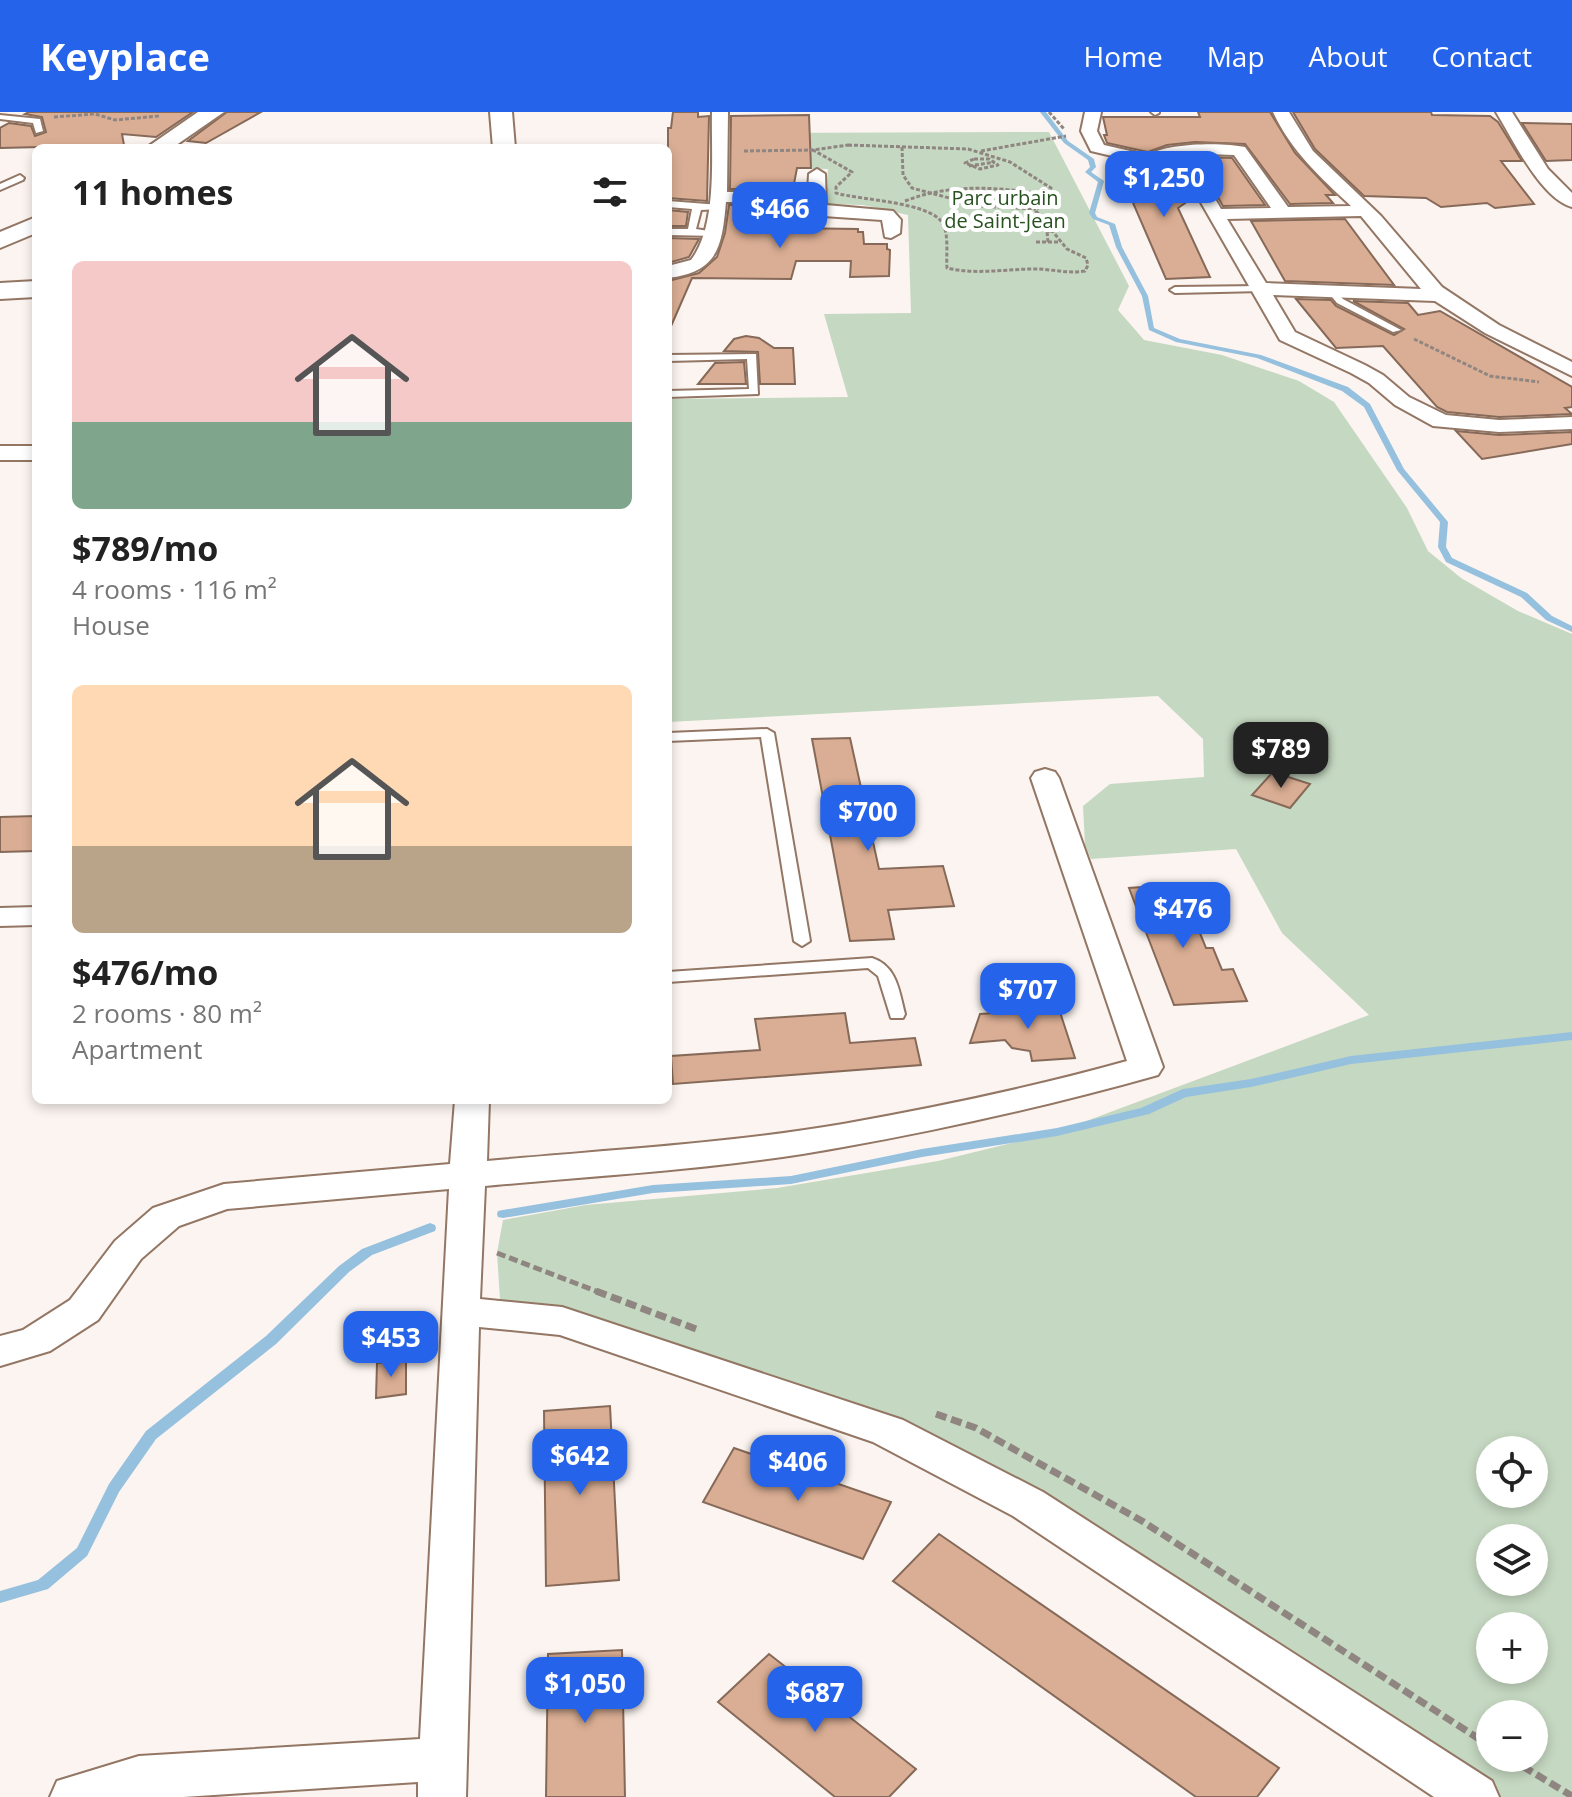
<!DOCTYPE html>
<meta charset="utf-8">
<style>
body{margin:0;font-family:"Open Sans",sans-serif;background:#f2f2f2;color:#222;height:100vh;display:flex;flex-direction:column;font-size:30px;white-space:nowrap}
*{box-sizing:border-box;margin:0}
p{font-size:26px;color:#767676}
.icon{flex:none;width:44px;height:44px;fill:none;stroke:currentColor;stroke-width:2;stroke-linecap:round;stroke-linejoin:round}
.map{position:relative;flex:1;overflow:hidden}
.drawer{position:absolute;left:32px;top:32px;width:640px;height:960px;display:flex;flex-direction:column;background:#fff;border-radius:12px;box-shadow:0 4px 12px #0003}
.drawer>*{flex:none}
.buttons{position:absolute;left:1476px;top:1324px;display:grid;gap:16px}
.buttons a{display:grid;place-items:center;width:72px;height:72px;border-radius:50%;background:#fff;box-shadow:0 4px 12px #0003;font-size:40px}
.price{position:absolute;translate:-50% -68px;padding:0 18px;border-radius:16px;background:#2563eb;color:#fff;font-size:26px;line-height:52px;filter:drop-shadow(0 2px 4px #0008)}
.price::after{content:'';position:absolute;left:50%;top:48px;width:24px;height:18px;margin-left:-12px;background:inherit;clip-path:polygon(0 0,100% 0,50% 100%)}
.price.selected{background:#222;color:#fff}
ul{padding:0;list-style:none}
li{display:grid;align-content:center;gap:16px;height:424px;padding:0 40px}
li span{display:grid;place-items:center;height:248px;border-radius:12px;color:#555}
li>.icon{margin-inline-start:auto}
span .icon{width:144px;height:144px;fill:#fffc;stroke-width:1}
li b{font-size:34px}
h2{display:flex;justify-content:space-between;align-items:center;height:96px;padding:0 40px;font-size:34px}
header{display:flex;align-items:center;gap:48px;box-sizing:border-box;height:112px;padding:0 40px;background:#2563eb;color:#fff}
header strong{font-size:38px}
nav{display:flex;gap:44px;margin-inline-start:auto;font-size:28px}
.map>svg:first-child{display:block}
.green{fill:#c5d8c1;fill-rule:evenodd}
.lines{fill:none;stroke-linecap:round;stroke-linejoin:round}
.stream{fill:#95c0de;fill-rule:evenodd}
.building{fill:#daae94;stroke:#866958;stroke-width:2}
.lane-casing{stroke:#937664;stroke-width:4}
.street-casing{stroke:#937664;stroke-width:4}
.primary-casing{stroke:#937664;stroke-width:4}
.path-far2{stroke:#908681;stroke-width:3;stroke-dasharray:4 2;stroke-linecap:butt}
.path-far1{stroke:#908681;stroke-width:5;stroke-dasharray:9 4;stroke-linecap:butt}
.path{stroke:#908681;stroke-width:7;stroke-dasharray:11 5;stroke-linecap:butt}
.lane{fill:#fff;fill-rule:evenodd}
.street{fill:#fff;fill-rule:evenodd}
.primary{fill:#fff;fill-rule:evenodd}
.labels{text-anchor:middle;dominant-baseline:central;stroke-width:8;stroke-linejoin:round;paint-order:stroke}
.far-park-label{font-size:20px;fill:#27511f;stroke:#fff}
</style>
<header>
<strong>Keyplace</strong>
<nav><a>Home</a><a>Map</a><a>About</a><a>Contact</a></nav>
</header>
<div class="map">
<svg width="1572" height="1685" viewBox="0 0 1572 1685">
<rect width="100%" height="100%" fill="#fbf4f0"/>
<path class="green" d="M1049,20L1129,174L1118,198L1144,228L1222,243L1299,269L1334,290L1407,396L1428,439L1461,466L1518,499L1572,522V1685H1475L888,1319L501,1203L497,1141L503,1108L586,1093L777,1076L938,1049L1057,1020L1369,903L1282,821L1236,737L1091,747L1085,733L1083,694L1110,672L1204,665L1203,627L1158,584L668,610V287L848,285L824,202L911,201L908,103L863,93L825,92L828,57L747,56V21ZM1490,1338H1534V1382H1490ZM1490,1426H1534V1470H1490ZM1490,1514H1534V1558H1490ZM1490,1602H1534V1646H1490Z"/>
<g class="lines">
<g class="stream">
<polygon points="1040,0 1046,0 1068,29 1094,47 1096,55 1091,60 1104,69 1095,101 1097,105 1115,112 1122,135 1148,184 1154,216 1180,227 1261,243 1348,275 1370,292 1404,357 1448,410 1446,435 1452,446 1527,481 1552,504 1572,514 1572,520 1546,508 1521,485 1446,450 1438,435 1440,410 1397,358 1364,295 1342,279 1257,246 1176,230 1149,218 1142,184 1116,135 1109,113 1093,107 1089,101 1098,70 1085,60 1090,55 1088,48 1064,31"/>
<polygon points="1572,920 1572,928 1351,952 1251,975 1186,985 1149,1002 1057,1024 922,1045 791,1072 653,1081 503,1106 498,1105 497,1102 498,1099 503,1098 653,1073 791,1064 922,1037 1057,1016 1141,996 1183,977 1251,967 1351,944"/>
<polygon points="430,1111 435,1113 436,1116 435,1119 372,1143 349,1160 276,1232 156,1327 119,1380 87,1444 48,1477 0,1491 0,1479 38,1468 77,1436 109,1372 146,1319 266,1224 339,1154 362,1137"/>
</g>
</g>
<g class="building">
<polygon points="29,0 193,0 156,25 122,22 124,33 0,36 0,16 9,11 31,14 35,24 46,20 42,5 25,2"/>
<polygon points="227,0 261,0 206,31 188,29"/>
<polygon points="673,0 698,0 698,5 709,4 707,89 668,86 668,16 671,16"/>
<polygon points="1198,0 1270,0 1295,41 1335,83 1326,83 1333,91 1290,92 1245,32 1195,30 1167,33 1148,40 1107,31 1104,23 1107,23 1103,5 1200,5"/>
<polygon points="1293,0 1431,0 1432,3 1490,4 1498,10 1522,49 1501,49 1534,92 1495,96 1487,91 1441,95 1426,86 1364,84 1315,37"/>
<polygon points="809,3 811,56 797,56 793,77 730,77 731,4"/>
<polygon points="1522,11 1572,12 1572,48 1546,49"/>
<polygon points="1205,45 1232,46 1265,93 1223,94 1199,52 1183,48"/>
<polygon points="1114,47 1182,64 1194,85 1178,96 1210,165 1166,167"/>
<polygon points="729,93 791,93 790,116 858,117 858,120 863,120 864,132 887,132 887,137 890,138 889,164 850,165 851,149 796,149 791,167 692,166 668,221 668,169 699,161 717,145 725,121"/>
<polygon points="668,98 688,100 686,114 668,114"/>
<polygon points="1345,107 1394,173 1285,169 1251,109"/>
<polygon points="668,126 699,127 689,145 668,151"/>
<polygon points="1296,187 1331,188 1336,194 1394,223 1404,217 1353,189 1408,191 1418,203 1440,199 1572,275 1572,295 1565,296 1572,302 1499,305 1447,300 1437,295 1383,234 1336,236"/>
<polygon points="746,224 759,226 774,236 793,236 795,272 760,272 758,240 724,239 734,227"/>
<polygon points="744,250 746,272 698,272 715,251"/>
<polygon points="1456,319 1499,323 1572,320 1572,332 1482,347"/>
<polygon points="850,626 879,757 943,754 954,794 888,798 894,827 850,829 812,627"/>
<polygon points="1273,660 1310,672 1290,696 1252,683"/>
<polygon points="36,704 36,739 0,740 0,705"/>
<polygon points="1171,773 1175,783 1184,782 1206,836 1213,836 1222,858 1233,857 1247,889 1174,893 1129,776"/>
<polygon points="1057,891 1075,946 1032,949 1030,939 1012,936 1005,928 970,931 980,902 1026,899 1024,893"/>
<polygon points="845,901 850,931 915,926 921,953 673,972 671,944 760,938 755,907"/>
<polygon points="406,1248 406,1282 376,1286 377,1251"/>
<polygon points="610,1294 619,1468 546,1474 544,1299"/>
<polygon points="734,1336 891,1390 863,1447 703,1390"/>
<polygon points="939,1422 1279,1656 1257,1685 1196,1685 893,1469"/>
<polygon points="622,1538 625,1685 546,1685 548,1542"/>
<polygon points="769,1542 916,1657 889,1685 835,1685 718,1590"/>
</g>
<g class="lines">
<defs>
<g id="lane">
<polygon points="1151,0 1159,0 1159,1 1155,3"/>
<polygon points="0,3 40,7 43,19 36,21 33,11 0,7"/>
<polygon points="20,63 24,66 23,68 0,78 0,72"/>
<polygon points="668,89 720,93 720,97 701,98 696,117 715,120 715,124 668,123 668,117 688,117 692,97 668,95"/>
<polygon points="1260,174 1265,177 1263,179 1175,181 1170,178 1175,175"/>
<polygon points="1333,177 1343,187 1401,218 1393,220 1337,191 1328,180"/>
<polygon points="756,242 758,282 668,285 668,279 749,277 747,247 668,249 668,243"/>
<polygon points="767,617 774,621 810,829 802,834 794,829 761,625 668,629 668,621"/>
<path d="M872,846C897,854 899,879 905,902L903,906H891L878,864L868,856L668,870V860Z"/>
</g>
<g id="street">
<path d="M712,0H728L727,80H808L809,62L817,57L825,62L826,93L893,99L901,108L900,121L891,126L885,125L882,108L823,104L808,95V90H726C722,135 718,160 668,166V154L691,148C718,113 711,43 712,0Z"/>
<path d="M1085,0H1101L1097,19L1104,33L1148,43C1166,31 1223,30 1245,35L1288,95L1351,94C1320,65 1291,39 1273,0H1289L1313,39L1381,104L1442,175L1499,213L1572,250V264L1485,221L1435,189L1273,183L1295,220L1365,253L1383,263L1409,285L1446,303L1499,308L1572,305V317L1499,320L1433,314L1395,293L1369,271L1351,261L1280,228L1184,61L1091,39L1081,19ZM1205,42L1234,43L1271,96L1221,97L1196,54L1166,47ZM1361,104L1421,177L1266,171L1227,107Z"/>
<path d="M1496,0H1512L1548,57L1572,81V95C1541,87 1512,26 1496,0Z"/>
<rect x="0" y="334" width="36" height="14"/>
<path d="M1045,657L1055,660L1059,666L1163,955L1158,963C1055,992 949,1016 843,1035C726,1057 604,1063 485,1074L480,1187L562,1195L903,1308L1043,1380L1492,1669L1499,1685H1434L1013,1404L873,1330L560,1223L479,1215L466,1685H418V1670L183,1685H50L57,1669L139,1644L420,1627L449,1077L227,1097L179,1114L141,1147L98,1208L50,1239L0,1254V1224L23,1218L70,1188L115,1129L153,1096L224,1072L450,1052L455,988H489L487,1049C605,1038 725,1032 843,1012C938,995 1034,975 1127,949L1031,666L1035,660Z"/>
<polygon points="36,795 36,813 0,814 0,796"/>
</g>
<g id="primary">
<polygon points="198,0 224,0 172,36 146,36"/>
<polygon points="490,0 512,0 515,36 493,36"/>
<polygon points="36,105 36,121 0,136 0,120"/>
<polygon points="36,169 36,185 0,187 0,171"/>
</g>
</defs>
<use href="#lane" class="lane-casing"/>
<use href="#street" class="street-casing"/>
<use href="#primary" class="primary-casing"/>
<g class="path-far2">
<polyline points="1049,0 1064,17"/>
<polyline points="54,5 95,2 115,8 159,4"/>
<path d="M848,33L968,37L1010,50L1051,76L1036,99L1067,137L1086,146L1088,153L1085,159C1068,162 1052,157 1035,157C1005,157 977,163 947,156C946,143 949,124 943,112C932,90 859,88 836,81V75L852,60L813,38Z"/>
<polyline points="902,35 903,63 912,76 979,94 1036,97"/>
<polyline points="744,39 813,38"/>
<polyline points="981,39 1066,24"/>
<polygon points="974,47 989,47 998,53 980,57 965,51"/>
<polyline points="969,54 995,50"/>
<path d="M905,89C951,71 998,75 1047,83"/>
<polyline points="1036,130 1060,130"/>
<polyline points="1048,130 1047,119 1052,119"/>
<polyline points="1414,227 1490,264 1539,270"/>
</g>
<polyline class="path-far1" points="497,1141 601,1181"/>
<g class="path">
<polyline points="596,1179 696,1217"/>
<polyline points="936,1302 976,1316 1142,1409 1490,1634"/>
<polyline points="1509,1646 1572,1684"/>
</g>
<use href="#lane" class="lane"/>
<use href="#street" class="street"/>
<use href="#primary" class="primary"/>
</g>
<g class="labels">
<g class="far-park-label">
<text x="1005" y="85">Parc urbain<tspan x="1005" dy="23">de Saint-Jean</tspan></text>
</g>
</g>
</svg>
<div class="buttons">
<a><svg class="icon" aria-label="locate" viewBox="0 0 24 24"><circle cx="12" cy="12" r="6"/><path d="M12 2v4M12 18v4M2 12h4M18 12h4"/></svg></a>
<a><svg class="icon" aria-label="layers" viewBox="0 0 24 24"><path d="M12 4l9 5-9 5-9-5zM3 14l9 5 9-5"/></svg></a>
<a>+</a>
<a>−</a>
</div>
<b class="price" style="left:1164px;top:107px">$1,250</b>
<b class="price" style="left:780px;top:138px">$466</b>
<b class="price selected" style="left:1281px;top:678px">$789</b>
<b class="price" style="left:868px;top:741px">$700</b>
<b class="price" style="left:1183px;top:838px">$476</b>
<b class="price" style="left:1028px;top:919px">$707</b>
<b class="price" style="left:391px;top:1267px">$453</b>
<b class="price" style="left:580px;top:1385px">$642</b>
<b class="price" style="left:798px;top:1391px">$406</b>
<b class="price" style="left:585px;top:1613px">$1,050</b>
<b class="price" style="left:815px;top:1622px">$687</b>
<section class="drawer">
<h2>11 homes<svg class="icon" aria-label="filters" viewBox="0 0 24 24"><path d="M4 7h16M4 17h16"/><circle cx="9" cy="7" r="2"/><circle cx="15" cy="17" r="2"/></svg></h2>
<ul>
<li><span style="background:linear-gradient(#f6c9c9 65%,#7fa58c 0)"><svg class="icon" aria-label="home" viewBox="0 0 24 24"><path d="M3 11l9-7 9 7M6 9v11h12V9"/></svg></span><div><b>$789/mo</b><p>4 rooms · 116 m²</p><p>House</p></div></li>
<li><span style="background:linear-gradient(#ffd9b3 65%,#b9a48a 0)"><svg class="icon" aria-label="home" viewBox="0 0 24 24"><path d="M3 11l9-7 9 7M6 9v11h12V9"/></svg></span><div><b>$476/mo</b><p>2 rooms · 80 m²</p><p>Apartment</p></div></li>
</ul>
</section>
</div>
